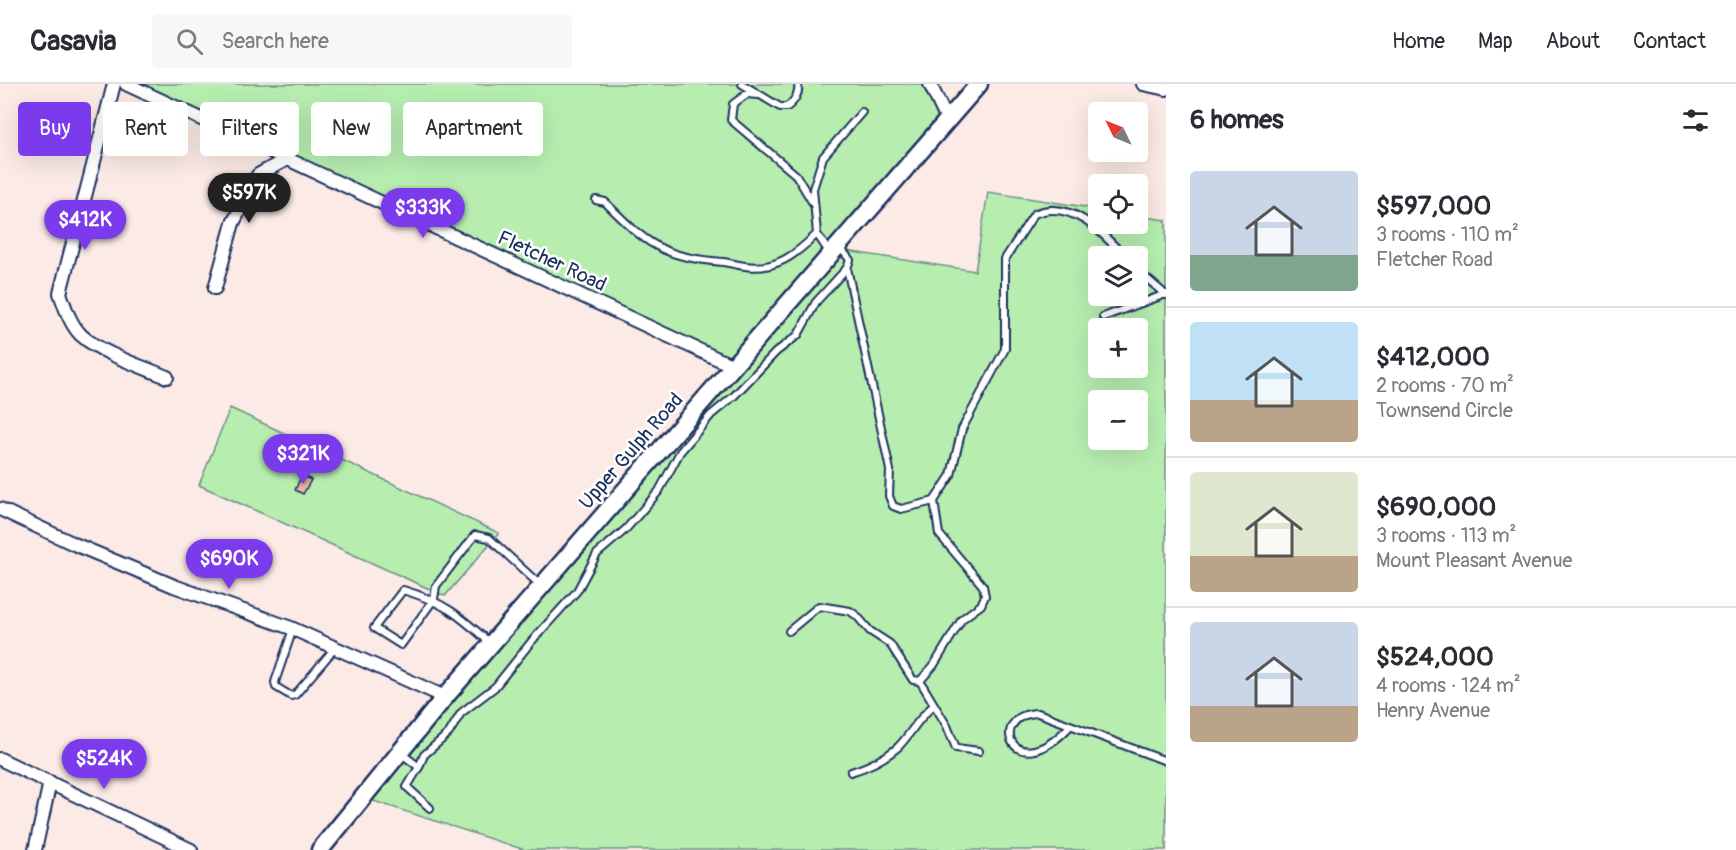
<!DOCTYPE html>
<meta charset="utf-8">
<style>
body{margin:0;font-family:Pangolin,sans-serif;background:#f7f7f7;color:#2b2b33;height:100vh;display:flex;flex-direction:column;font-size:22px;white-space:nowrap}
*{box-sizing:border-box;margin:0}
p{font-size:20px;color:#7c7c81}
.icon{flex:none;width:33px;height:33px;fill:none;stroke:currentColor;stroke-width:2;stroke-linecap:round;stroke-linejoin:round}
.map{position:relative;flex:1;overflow:hidden}
.details{display:flex;flex-direction:column;background:#fff;width:570px}
.details>*{flex:none}
.guide{position:absolute;left:18px;top:18px;width:570px;height:54px;display:flex;gap:12px}
.needle{width:39px;rotate:313deg}
.tools{position:absolute;left:1088px;top:18px;display:grid;gap:12px}
.tools a{display:grid;place-items:center;width:60px;height:60px;border-radius:6px;background:#fff;box-shadow:0 6px 24px #0002;font-size:30px}
.price{position:absolute;translate:-50% -51px;padding:0 14px;border-radius:21px;background:#7c3aed;color:#fff;font-size:20px;line-height:39px;filter:drop-shadow(0 2px 3px #0008)}
.price::after{content:'';position:absolute;left:50%;top:36px;width:18px;height:14px;margin-left:-9px;background:inherit;clip-path:polygon(0 0,100% 0,50% 100%)}
.price.active{background:#222;color:#fff}
ul{padding:0;list-style:none}
li{display:flex;align-items:center;gap:18px;height:150px;padding:0 24px}
li+li{border-top:2px solid #e1e1e2}
li span{display:grid;place-items:center;flex:none;width:168px;height:120px;border-radius:6px;color:#555}
li>.icon{margin-inline-start:auto}
span .icon{width:72px;height:72px;fill:#fffc;stroke-width:1}
li b{font-size:26px}
h2{display:flex;justify-content:space-between;align-items:center;height:72px;padding:0 24px;font-size:26px}
.chip{padding:0 21px;border-radius:6px;background:#fff;box-shadow:0 6px 24px #0002;font-size:21px;line-height:54px}
.chip.active{background:#7c3aed;color:#fff}
header{display:flex;align-items:center;gap:36px;box-sizing:border-box;height:84px;padding:0 30px;background:#fff;border-bottom:2px solid #e1e1e2}
header strong{font-size:28px}
nav{display:flex;gap:33px;margin-inline-start:auto;font-size:21px}
.search{width:420px;height:54px;background:#f7f7f7;display:flex;align-items:center;gap:15px;box-sizing:border-box;padding:0 21px;border-radius:6px;color:#7c7c81;font-size:22px}
main{display:flex;flex:1;min-height:0}
.map>svg:first-child{display:block}
.green{fill:#b7eeb0;stroke:#698e87;stroke-width:1.5;fill-rule:evenodd}
.building{fill:#f1baa7;stroke:#1b2f5e;stroke-width:1.5}
.lines{fill:none;stroke-linecap:round;stroke-linejoin:round}
.lane-casing{stroke:#1b2f5e;stroke-width:10}
.street-casing{stroke:#1b2f5e;stroke-width:16}
.secondary-casing{stroke:#1b2f5e;stroke-width:21}
.lane{stroke:#fff;stroke-width:6}
.street{stroke:#fff;stroke-width:12}
.secondary{stroke:#fff;stroke-width:16}
.labels{text-anchor:middle;dominant-baseline:central;stroke-width:5;stroke-linejoin:round;paint-order:stroke}
.street-label{font-size:20px;fill:#1b2f5e;stroke:#fff}
</style>
<header>
<strong>Casavia</strong>
<div class="search"><svg class="icon" aria-label="search" viewBox="0 0 24 24"><circle cx="10" cy="10" r="6"/><path d="M15 15l6 6"/></svg>Search here</div>
<nav><a>Home</a><a>Map</a><a>About</a><a>Contact</a></nav>
</header>
<main>
<div class="map">
<svg width="1166" height="766" viewBox="0 0 1166 766">
<rect width="100%" height="100%" fill="#fbeae5"/>
<filter id="ink" filterUnits="userSpaceOnUse"><feTurbulence type="fractalNoise" baseFrequency=".0167" numOctaves="2"/><feDisplacementMap in="SourceGraphic" scale="12" xChannelSelector="R" yChannelSelector="G"/><feConvolveMatrix kernelMatrix="1 2 1 2 8 2 1 2 1" color-interpolation-filters="sRGB"/></filter>
<g filter="url(#ink)">
<g class="green">
<path d="M126,0H921L947,36L833,165L975,187L988,108L1098,125V140H1137V132L1166,136V766H525L361,713L732,282ZM1098,172H1137V212H1098ZM1098,244H1137V284H1098ZM1098,316H1137V356H1098Z"/>
<polygon points="230,324 499,449 445,512 199,401"/>
</g>
<polygon class="building" points="302,391 311,396 303,410 295,406"/>
<g class="lines">
<defs>
<g id="lane">
<path d="M742,0L780,23H787C794,18 800,9 798,0"/>
<polyline points="757,11 747,10 733,20 731,36 796,91 814,121"/>
<path d="M596,116L605,118C647,160 661,173 723,178C730,179 738,181 745,182C776,187 796,170 817,150"/>
<polyline points="829,168 817,150 813,105 823,73 862,28"/>
<polyline points="847,184 890,386 889,412 893,422 901,425 934,417"/>
<polyline points="1137,186 1166,211"/>
<polyline points="1103,233 1166,210"/>
<polyline points="293,545 275,598 276,603 291,612 295,611 335,564"/>
<polyline points="789,547 819,522 850,527 857,532 870,547 890,560 913,596 920,597"/>
<path d="M490,559C459,531 444,518 403,506L374,544L401,561L434,515L436,502L475,451L489,454L540,501"/>
<path d="M1070,642C1012,704 986,630 1038,629L1166,677"/>
<path d="M979,667L956,664L947,642L920,597L934,581L962,535L981,521L985,512L983,502L939,450L934,417L951,391L962,345L1005,265V175L1034,130C1070,114 1102,148 1124,172"/>
<polyline points="402,670 419,683 407,703 430,724"/>
<polyline points="419,683 424,671 449,649 461,629 495,603 531,558 577,507 597,470 626,445 659,407 680,368 711,331 734,312 776,268 798,251 816,218 847,184 850,176 839,162"/>
<path d="M851,688C867,683 884,675 897,664C910,652 916,636 934,621"/>
</g>
<g id="street">
<path d="M114,0L60,209C65,223 70,240 81,251C100,269 143,283 167,293"/>
<polyline points="126,0 733,282"/>
<polyline points="930,0 947,36"/>
<polyline points="1143,0 1166,5"/>
<polyline points="215,204 233,139 258,91 287,75"/>
<polyline points="0,425 74,460 174,502 291,544 445,613"/>
<polyline points="0,675 191,766"/>
<polyline points="35,766 50,698"/>
</g>
<polyline id="secondary" points="320,766 445,613 979,0"/>
</defs>
<use href="#lane" class="lane-casing"/>
<use href="#street" class="street-casing"/>
<use href="#secondary" class="secondary-casing"/>
<use href="#lane" class="lane"/>
<use href="#street" class="street"/>
<use href="#secondary" class="secondary"/>
</g>
</g>
<g class="labels">
<g class="street-label">
<text transform="translate(552 177) rotate(25)">Fletcher Road</text>
<text transform="translate(631 367) rotate(-49)">Upper Gulph Road</text>
</g>
</g>
</svg>
<div class="tools">
<a><svg class="needle" viewBox="-14 -14 28 28"><path d="M0-13l5 13h-10z" fill="#e53935"/><path d="M0 13l5-13h-10z" fill="#7c7c81"/></svg></a>
<a><svg class="icon" aria-label="locate" viewBox="0 0 24 24"><circle cx="12" cy="12" r="6"/><path d="M12 2v4M12 18v4M2 12h4M18 12h4"/></svg></a>
<a><svg class="icon" aria-label="layers" viewBox="0 0 24 24"><path d="M12 4l9 5-9 5-9-5zM3 14l9 5 9-5"/></svg></a>
<a>+</a>
<a>−</a>
</div>
<b class="price active" style="left:249px;top:140px">$597K</b>
<b class="price" style="left:423px;top:155px">$333K</b>
<b class="price" style="left:85px;top:167px">$412K</b>
<b class="price" style="left:303px;top:401px">$321K</b>
<b class="price" style="left:229px;top:506px">$690K</b>
<b class="price" style="left:104px;top:706px">$524K</b>
<div class="guide">
<a class="chip active">Buy</a>
<a class="chip">Rent</a>
<a class="chip">Filters</a>
<a class="chip">New</a>
<a class="chip">Apartment</a>
</div>
</div>
<section class="details">
<h2>6 homes<svg class="icon" aria-label="filters" viewBox="0 0 24 24"><path d="M4 7h16M4 17h16"/><circle cx="9" cy="7" r="2"/><circle cx="15" cy="17" r="2"/></svg></h2>
<ul>
<li><span style="background:linear-gradient(#c9d6e8 70%,#7fa58c 0)"><svg class="icon" aria-label="home" viewBox="0 0 24 24"><path d="M3 11l9-7 9 7M6 9v11h12V9"/></svg></span><div><b>$597,000</b><p>3 rooms · 110 m²</p><p>Fletcher Road</p></div></li>
<li><span style="background:linear-gradient(#bfe0f5 65%,#b9a48a 0)"><svg class="icon" aria-label="home" viewBox="0 0 24 24"><path d="M3 11l9-7 9 7M6 9v11h12V9"/></svg></span><div><b>$412,000</b><p>2 rooms · 70 m²</p><p>Townsend Circle</p></div></li>
<li><span style="background:linear-gradient(#dfe7d0 70%,#b9a48a 0)"><svg class="icon" aria-label="home" viewBox="0 0 24 24"><path d="M3 11l9-7 9 7M6 9v11h12V9"/></svg></span><div><b>$690,000</b><p>3 rooms · 113 m²</p><p>Mount Pleasant Avenue</p></div></li>
<li><span style="background:linear-gradient(#c9d6e8 70%,#b9a48a 0)"><svg class="icon" aria-label="home" viewBox="0 0 24 24"><path d="M3 11l9-7 9 7M6 9v11h12V9"/></svg></span><div><b>$524,000</b><p>4 rooms · 124 m²</p><p>Henry Avenue</p></div></li>
</ul>
</section>
</main>
